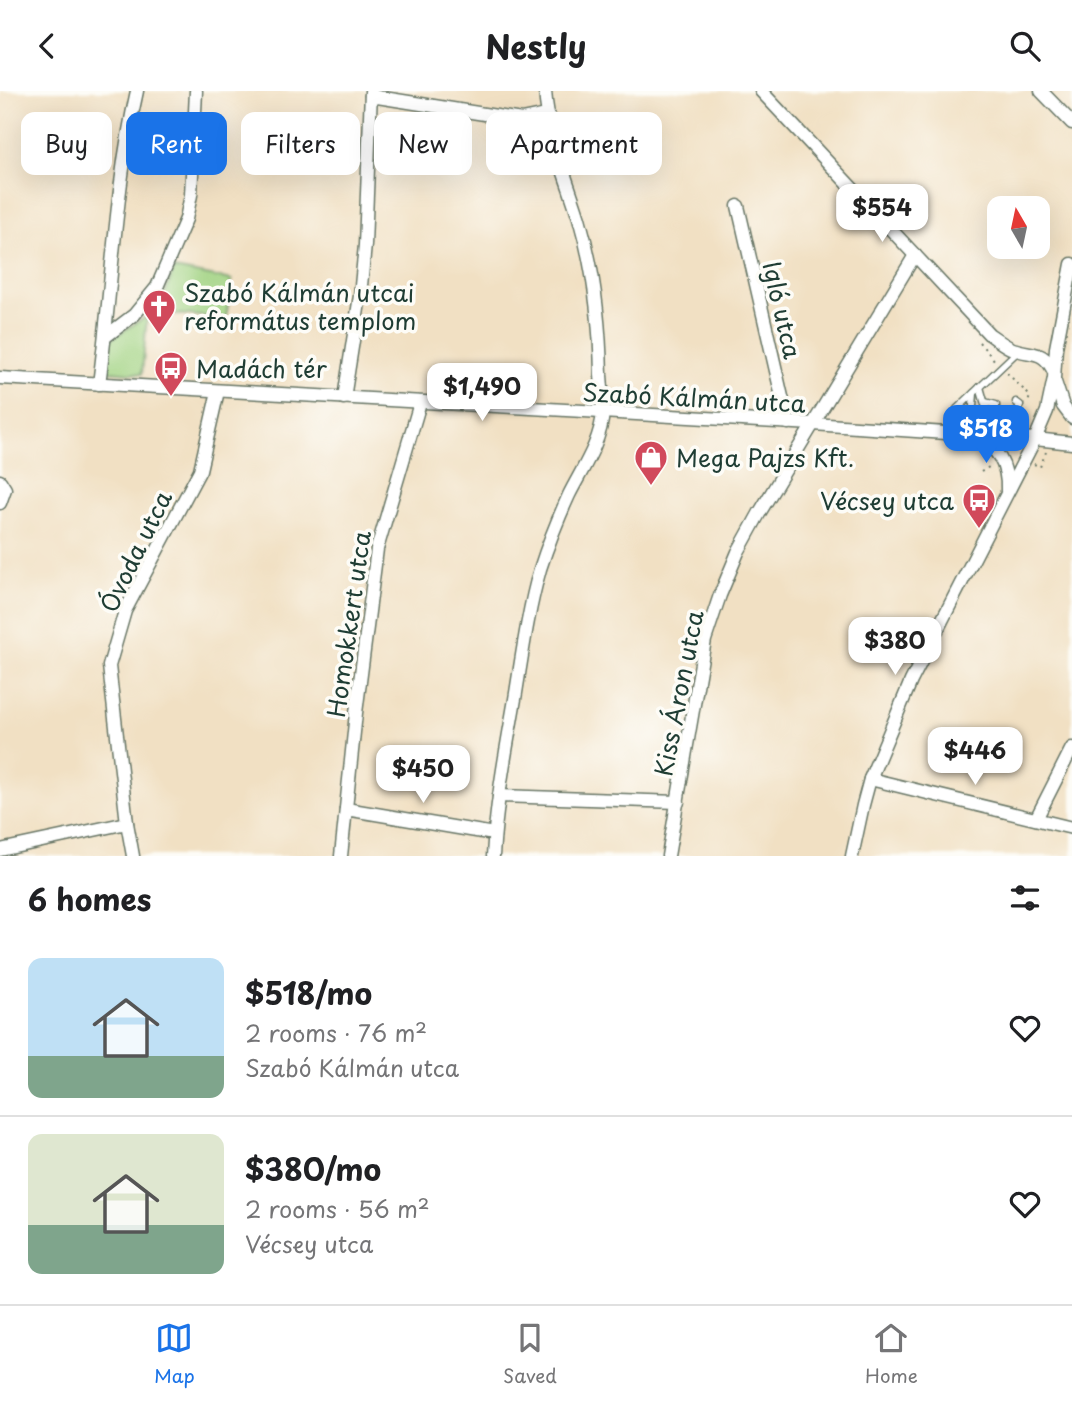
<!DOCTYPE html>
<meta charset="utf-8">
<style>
body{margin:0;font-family:"Playpen Sans",sans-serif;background:#f6f6f6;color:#202124;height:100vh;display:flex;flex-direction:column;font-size:26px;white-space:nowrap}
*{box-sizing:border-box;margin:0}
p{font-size:23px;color:#757577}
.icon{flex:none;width:38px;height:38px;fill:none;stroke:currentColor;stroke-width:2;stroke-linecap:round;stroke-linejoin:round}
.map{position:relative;height:765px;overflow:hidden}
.details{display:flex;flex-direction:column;background:#fff;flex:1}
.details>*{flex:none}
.guide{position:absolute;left:21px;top:21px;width:700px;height:63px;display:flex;gap:14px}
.needle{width:46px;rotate:351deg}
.fabs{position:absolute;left:987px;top:105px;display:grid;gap:14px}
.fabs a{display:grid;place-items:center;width:63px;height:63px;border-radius:14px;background:#fff;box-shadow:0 7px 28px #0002;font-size:35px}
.price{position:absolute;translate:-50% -60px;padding:0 16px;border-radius:14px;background:#fff;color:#222;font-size:23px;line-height:46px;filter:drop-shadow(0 2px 4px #0008)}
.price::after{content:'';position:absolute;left:50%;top:42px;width:21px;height:16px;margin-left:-10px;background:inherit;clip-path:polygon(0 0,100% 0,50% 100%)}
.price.active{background:#1a73e8;color:#fff}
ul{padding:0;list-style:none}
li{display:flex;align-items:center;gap:21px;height:175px;padding:0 28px}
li+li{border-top:2px solid #e0e0e0}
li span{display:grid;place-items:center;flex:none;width:196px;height:140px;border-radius:14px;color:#555}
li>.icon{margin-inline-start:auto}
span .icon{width:84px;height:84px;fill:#fffc;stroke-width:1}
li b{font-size:30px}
h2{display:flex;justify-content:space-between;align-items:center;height:84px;padding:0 28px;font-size:30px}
.pill{padding:0 24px;border-radius:14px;background:#fff;box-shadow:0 7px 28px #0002;font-size:24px;line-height:63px}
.pill.active{background:#1a73e8;color:#fff}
header{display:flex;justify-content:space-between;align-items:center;height:91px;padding:0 28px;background:#fff;font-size:32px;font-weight:700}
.dock{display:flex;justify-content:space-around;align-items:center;height:98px;border-top:2px solid #e0e0e0;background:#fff;font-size:19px;color:#757577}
.dock a{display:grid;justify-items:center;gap:4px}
.dock .active{color:#1a73e8}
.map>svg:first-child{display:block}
.green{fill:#a2d383;stroke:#60885c;stroke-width:2}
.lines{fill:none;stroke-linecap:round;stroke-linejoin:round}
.lane-casing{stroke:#687666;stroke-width:9}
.street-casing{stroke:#687666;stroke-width:15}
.path{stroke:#687666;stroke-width:2;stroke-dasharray:2 5;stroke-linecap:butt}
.lane{stroke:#fff;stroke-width:6}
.street{stroke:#fff;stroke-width:12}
.labels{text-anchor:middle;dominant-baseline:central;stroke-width:7;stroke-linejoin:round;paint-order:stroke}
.poi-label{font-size:24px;fill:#1f3d34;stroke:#fdfcf7;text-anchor:start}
.street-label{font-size:24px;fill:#1f3d34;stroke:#fdfcf7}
</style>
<header><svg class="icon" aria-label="back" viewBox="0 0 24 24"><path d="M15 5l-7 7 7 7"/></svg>Nestly<svg class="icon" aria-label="search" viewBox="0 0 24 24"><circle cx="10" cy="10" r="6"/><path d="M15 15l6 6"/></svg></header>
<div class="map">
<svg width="1072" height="765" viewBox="0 0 1072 765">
<rect width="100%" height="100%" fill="#fdfcf7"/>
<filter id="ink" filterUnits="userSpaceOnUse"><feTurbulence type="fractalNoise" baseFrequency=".0143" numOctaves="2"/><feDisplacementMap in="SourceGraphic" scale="14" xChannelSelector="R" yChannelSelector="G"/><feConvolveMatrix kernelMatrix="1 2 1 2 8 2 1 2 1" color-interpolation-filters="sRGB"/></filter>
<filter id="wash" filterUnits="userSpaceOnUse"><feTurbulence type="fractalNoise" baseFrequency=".00686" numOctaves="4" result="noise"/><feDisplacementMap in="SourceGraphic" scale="28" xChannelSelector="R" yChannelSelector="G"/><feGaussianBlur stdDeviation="1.57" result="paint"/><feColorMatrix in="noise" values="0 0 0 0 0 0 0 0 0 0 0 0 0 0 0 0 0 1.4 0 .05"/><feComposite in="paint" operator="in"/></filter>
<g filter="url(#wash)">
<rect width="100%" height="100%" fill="#f1e0c3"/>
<g class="green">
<polygon points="174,178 232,189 226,227 149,221 166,200"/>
<polygon points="147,225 142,283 108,280 111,248"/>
</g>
</g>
<g filter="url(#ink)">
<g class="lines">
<defs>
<g id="lane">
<polyline points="980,296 986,317"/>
<polyline points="985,311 996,314 996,318"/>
<path d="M1016,311L1020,314L1013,330L1010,333L966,332C960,329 956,326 957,318L1019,259"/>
<polyline points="973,316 974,302"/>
</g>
<g id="street">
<path d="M761,0L989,243C997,248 1004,255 1013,258C1033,265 1043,258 1054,281"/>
<polyline points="1041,0 1072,32"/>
<polyline points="371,5 522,29 547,24"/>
<polyline points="738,115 788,332"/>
<polyline points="105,246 134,224 157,196 186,128 191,104 196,0"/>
<polyline points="0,287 813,333 1035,348 1072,352"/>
<polyline points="1055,291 1063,315 1072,327"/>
<path d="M99,293C112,196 115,96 137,0"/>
<polyline points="344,307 360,205 365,154 371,0"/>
<path d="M974,346C998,355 1008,375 1007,400"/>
<polyline points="0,390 5,398 0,412"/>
<polyline points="870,688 1072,737"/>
<polyline points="499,705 678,711"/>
<polyline points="346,718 494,743"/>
<polyline points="1036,728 1072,657"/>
<polyline points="0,759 127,732"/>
<polyline points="133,765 127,732 109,575 125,520 200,379 218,300"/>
<polyline points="341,765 356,622 377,458 420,312"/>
<path d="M493,765C496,712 506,660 515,608C522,565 528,520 540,478C548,453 558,428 569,404C582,378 601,351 603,321C603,309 602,296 601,284C600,232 594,178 579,127C566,85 548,44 545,0"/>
<polyline points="668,765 705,549 720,504 738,461 760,421 915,164"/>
<polyline points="852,765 863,714 870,688 911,590 1035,348 1047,320 1054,287 1056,257 1072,173"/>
</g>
</defs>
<use href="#lane" class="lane-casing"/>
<use href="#street" class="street-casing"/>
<g class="path">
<polyline points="979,251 996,271"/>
<polyline points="1007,282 1030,305 1028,312"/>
<polyline points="1034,373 1040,376 1046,361"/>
<polyline points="981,381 992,374"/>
</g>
<use href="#lane" class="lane"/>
<use href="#street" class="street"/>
</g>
</g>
<defs>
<symbol id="church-pin" viewBox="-11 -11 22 30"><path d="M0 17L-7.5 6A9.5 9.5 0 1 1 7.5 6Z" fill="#d1495b" stroke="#fdfcf7"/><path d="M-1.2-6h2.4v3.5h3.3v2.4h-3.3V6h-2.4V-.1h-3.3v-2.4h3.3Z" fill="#fff"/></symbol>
<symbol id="bus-pin" viewBox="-11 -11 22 30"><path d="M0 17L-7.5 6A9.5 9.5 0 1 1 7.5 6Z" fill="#d1495b" stroke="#fdfcf7"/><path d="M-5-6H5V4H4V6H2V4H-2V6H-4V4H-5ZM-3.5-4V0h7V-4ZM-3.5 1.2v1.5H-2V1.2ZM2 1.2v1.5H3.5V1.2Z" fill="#fff"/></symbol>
<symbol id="shop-pin" viewBox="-11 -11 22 30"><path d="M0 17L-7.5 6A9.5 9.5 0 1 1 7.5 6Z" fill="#d1495b" stroke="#fdfcf7"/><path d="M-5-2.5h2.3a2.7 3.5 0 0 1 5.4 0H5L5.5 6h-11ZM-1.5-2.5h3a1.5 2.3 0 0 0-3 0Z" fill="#fff"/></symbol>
</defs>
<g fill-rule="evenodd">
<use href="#church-pin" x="140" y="196" width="38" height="52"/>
<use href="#bus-pin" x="152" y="258" width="38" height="52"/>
<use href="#shop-pin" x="632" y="347" width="38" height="52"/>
<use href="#bus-pin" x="960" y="390" width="38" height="52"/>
</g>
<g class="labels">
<g class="poi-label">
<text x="184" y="201">Szabó Kálmán utcai<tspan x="184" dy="28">református templom</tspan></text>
<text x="196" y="277">Madách tér</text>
<text x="676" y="366">Mega Pajzs Kft.</text>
<text x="954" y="409" text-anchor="end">Vécsey utca</text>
</g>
<g class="street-label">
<text transform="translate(783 219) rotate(77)">Igló utca</text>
<text transform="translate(694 306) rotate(3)">Szabó Kálmán utca</text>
<text transform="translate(135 460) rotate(-64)">Óvoda utca</text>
<text transform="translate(348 533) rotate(-82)">Homokkert utca</text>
<text transform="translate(678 602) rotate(-79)">Kiss Áron utca</text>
</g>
</g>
</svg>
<div class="fabs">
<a><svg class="needle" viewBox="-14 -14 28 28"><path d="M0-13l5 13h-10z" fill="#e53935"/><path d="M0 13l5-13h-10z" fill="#757577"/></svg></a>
</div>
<b class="price" style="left:882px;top:153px">$554</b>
<b class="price" style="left:482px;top:332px">$1,490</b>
<b class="price active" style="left:986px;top:374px">$518</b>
<b class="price" style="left:895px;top:586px">$380</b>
<b class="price" style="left:975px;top:696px">$446</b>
<b class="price" style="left:423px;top:714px">$450</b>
<div class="guide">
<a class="pill">Buy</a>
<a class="pill active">Rent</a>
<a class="pill">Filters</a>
<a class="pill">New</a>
<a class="pill">Apartment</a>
</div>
</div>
<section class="details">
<h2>6 homes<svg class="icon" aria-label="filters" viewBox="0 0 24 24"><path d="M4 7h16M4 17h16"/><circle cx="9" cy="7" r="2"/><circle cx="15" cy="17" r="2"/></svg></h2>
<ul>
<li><span style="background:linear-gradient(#bfe0f5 70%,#7fa58c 0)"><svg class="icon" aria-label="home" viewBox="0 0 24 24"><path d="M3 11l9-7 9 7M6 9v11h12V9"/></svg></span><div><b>$518/mo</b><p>2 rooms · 76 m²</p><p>Szabó Kálmán utca</p></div><svg class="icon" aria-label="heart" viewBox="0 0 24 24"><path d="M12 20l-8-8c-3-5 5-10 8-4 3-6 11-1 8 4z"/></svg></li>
<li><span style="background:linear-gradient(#dfe7d0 65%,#7fa58c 0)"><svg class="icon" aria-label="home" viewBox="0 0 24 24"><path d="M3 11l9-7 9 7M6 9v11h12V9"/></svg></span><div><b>$380/mo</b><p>2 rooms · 56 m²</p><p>Vécsey utca</p></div><svg class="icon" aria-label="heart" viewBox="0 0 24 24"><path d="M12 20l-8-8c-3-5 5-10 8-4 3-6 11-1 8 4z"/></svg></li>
</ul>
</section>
<nav class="dock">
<a class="active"><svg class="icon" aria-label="map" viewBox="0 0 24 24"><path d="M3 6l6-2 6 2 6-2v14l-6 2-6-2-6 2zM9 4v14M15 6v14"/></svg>Map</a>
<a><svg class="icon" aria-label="saved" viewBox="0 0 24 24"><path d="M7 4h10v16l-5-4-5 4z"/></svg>Saved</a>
<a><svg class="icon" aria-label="home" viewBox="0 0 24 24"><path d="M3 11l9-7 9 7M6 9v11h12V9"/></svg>Home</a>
</nav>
